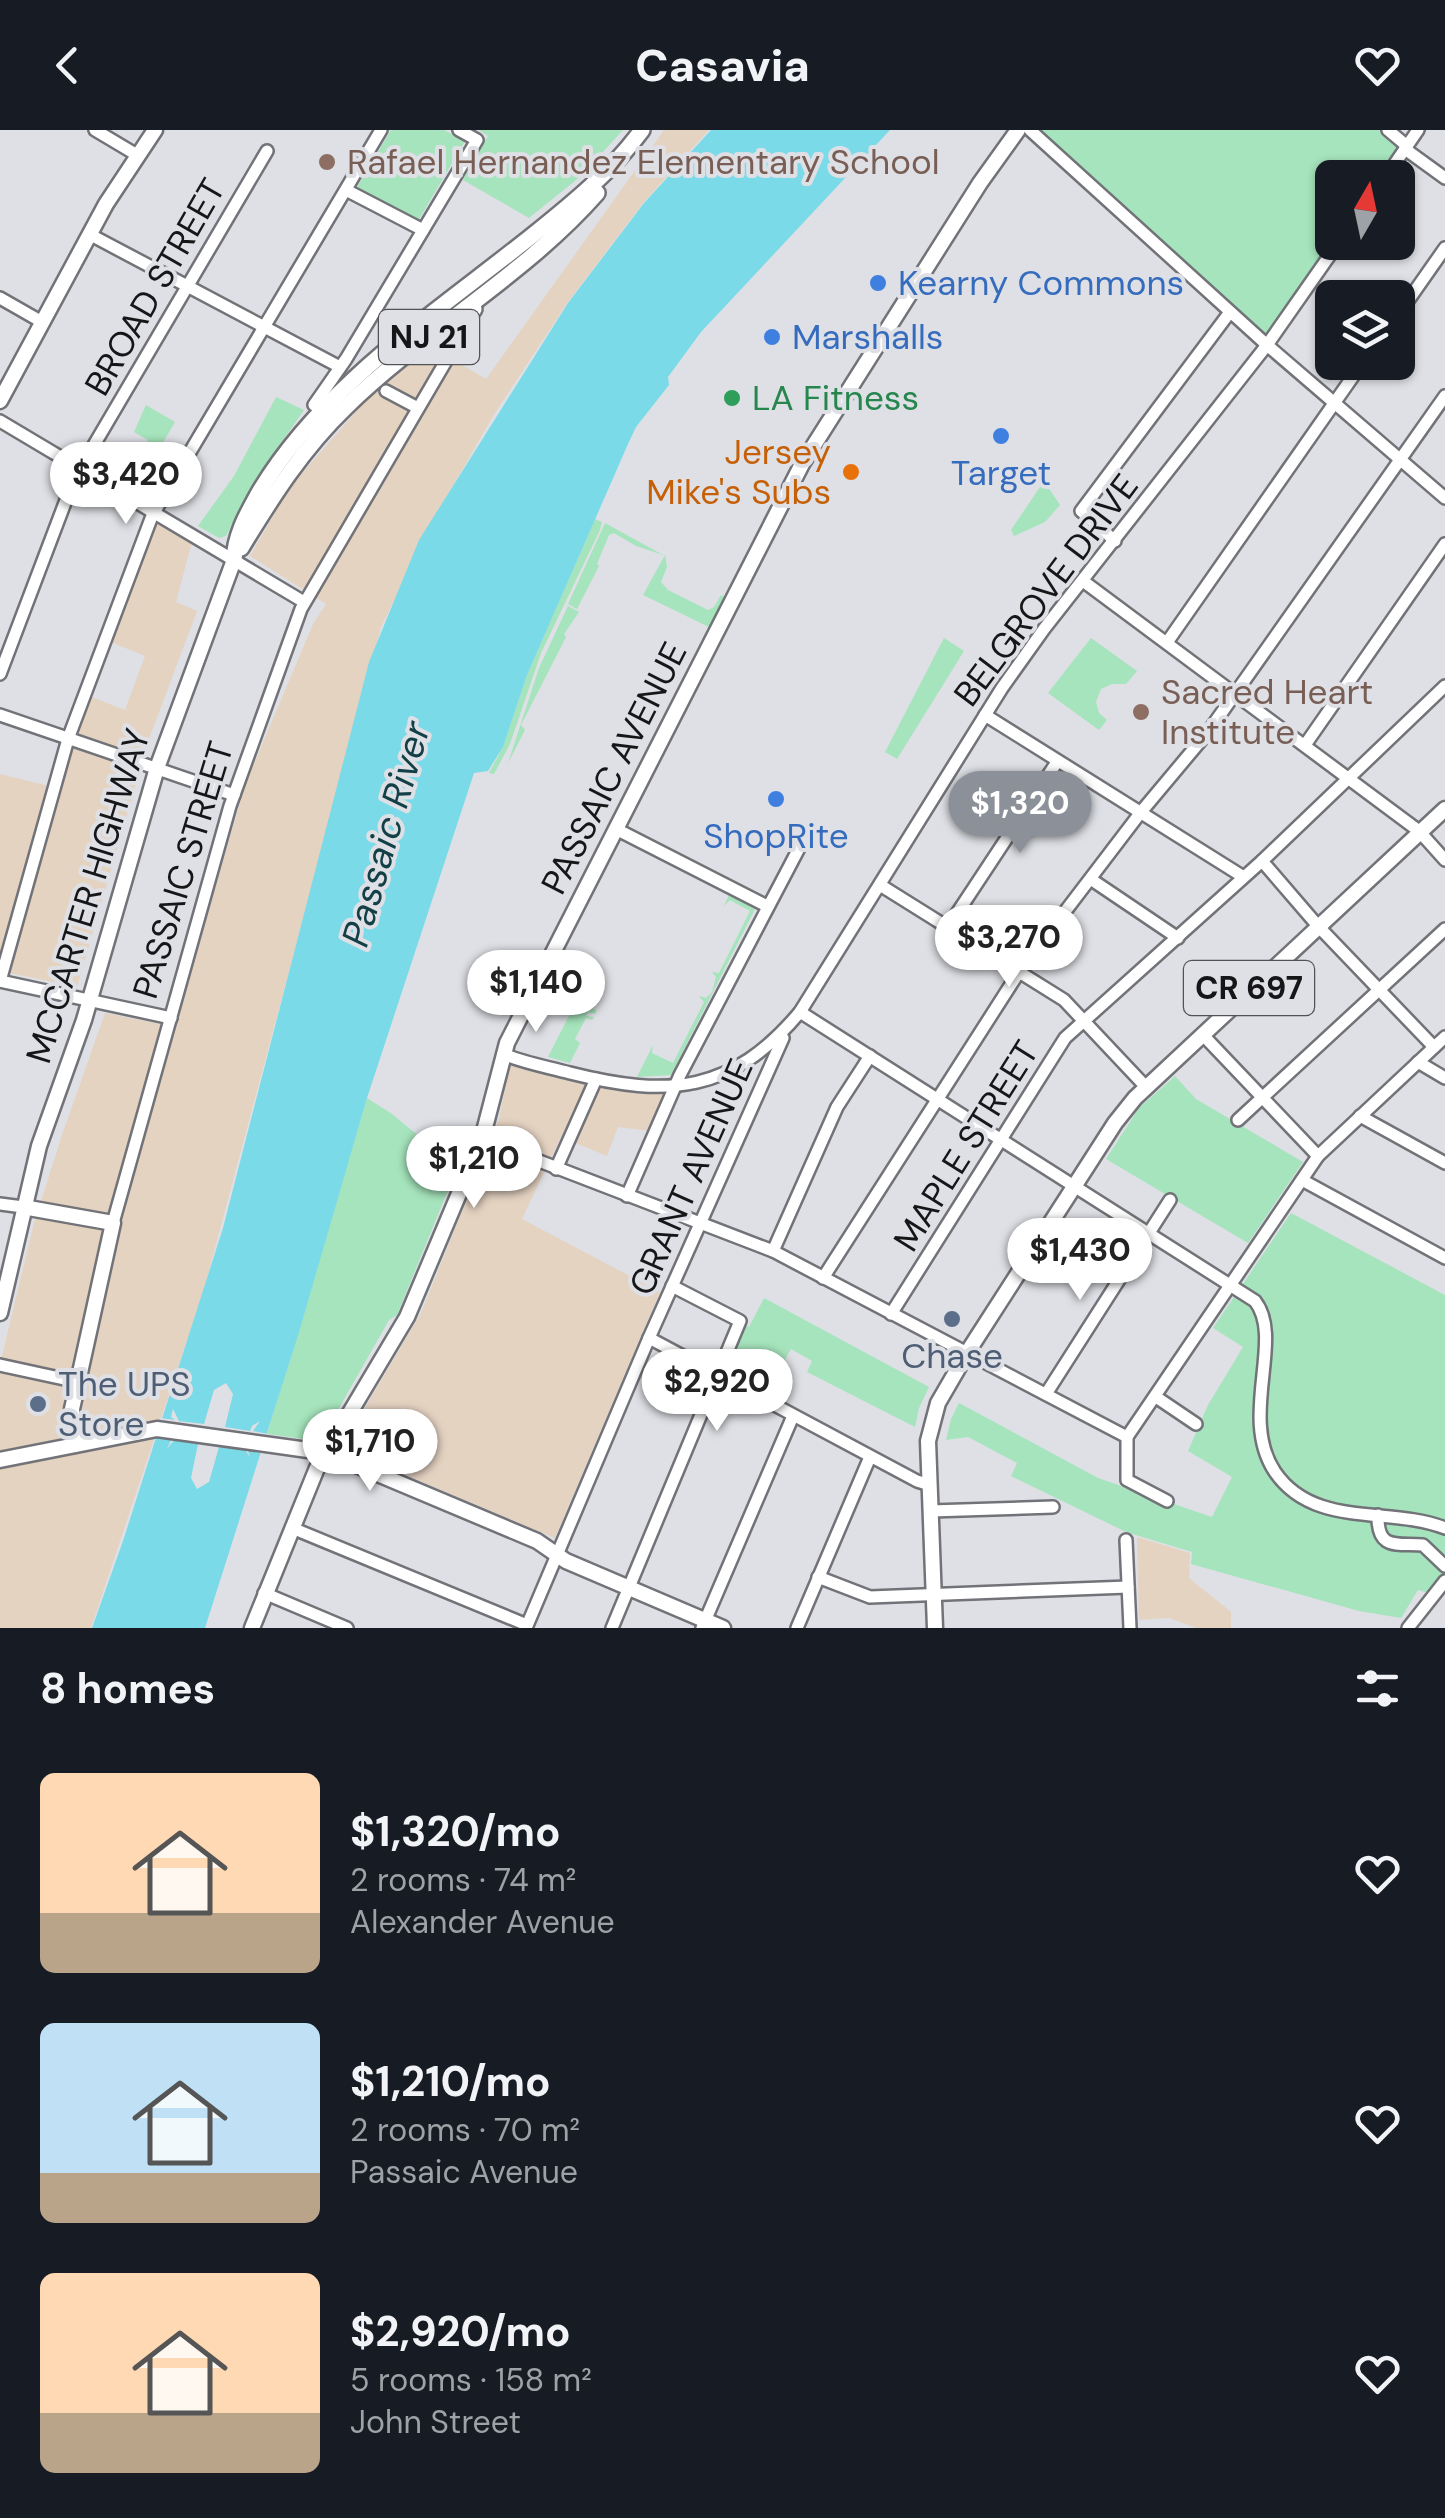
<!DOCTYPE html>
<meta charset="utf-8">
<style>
body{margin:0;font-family:"DM Sans",sans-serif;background:#20242c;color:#f1f3f6;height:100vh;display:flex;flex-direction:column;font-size:38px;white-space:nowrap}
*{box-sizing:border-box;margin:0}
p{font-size:32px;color:#9ea1a6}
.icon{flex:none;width:55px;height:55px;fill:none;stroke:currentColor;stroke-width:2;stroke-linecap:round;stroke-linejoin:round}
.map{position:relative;height:1498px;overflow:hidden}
.details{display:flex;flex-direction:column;background:#171b24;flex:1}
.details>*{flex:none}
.needle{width:65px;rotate:9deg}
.fabs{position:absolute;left:1315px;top:30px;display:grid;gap:20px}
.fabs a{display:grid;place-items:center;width:100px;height:100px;border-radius:15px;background:#171b24;box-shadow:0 2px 8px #0004;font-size:50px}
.price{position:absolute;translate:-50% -85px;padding:0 22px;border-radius:35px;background:#fff;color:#222;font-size:32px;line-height:65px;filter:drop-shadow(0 2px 5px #0008)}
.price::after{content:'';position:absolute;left:50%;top:60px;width:30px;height:22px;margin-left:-15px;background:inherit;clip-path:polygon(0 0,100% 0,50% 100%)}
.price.current{background:#8c9099;color:#fff}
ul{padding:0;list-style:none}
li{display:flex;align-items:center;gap:30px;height:250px;padding:0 40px}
li span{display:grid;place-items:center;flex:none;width:280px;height:200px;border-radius:15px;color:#555}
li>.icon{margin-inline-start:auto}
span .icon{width:120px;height:120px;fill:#fffc;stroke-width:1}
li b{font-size:42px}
h2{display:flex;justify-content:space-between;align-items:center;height:120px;padding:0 40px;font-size:42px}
header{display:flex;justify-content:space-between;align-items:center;height:130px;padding:0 40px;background:#171b24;font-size:45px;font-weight:800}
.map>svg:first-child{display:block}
.industrial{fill:#e5d3c2}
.green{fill:#a5e4bc}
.water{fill:#7adae8}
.pier{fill:#dee0e5}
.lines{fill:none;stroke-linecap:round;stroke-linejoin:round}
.minor-casing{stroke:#727378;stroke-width:16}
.major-casing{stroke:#727378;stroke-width:19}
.highway-casing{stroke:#727378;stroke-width:20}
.minor{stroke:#fff;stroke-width:11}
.major{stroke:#fff;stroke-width:14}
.highway{stroke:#fff;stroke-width:15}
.education-dot{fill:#8d6e63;stroke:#dee0e5;stroke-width:4}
.shop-dot{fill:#3f7fe0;stroke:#dee0e5;stroke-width:4}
.leisure-dot{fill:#2e9e5b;stroke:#dee0e5;stroke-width:4}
.food-dot{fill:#e8710a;stroke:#dee0e5;stroke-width:4}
.service-dot{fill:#5c6f8a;stroke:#dee0e5;stroke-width:4}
.labels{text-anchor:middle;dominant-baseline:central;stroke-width:8;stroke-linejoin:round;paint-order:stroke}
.shield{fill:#dee0e5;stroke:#525356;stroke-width:2.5}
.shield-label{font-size:32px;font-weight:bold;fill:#161618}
.education-label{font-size:35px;fill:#785e54;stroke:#dee0e5;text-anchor:start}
.shop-label{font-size:35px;fill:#366cbe;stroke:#dee0e5;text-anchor:start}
.street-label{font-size:35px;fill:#161618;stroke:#dee0e5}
.leisure-label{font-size:35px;fill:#27864d;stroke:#dee0e5;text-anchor:start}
.food-label{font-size:35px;fill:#c56008;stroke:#dee0e5;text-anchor:end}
.service-label{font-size:35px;fill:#4e5e75;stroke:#dee0e5}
.water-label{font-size:38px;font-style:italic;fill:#134046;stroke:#dee0e5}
</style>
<header><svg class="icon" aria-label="back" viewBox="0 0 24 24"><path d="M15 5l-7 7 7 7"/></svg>Casavia<svg class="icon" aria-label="heart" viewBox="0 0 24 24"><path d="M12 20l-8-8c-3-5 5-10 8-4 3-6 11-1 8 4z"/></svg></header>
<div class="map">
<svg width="1445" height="1498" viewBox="0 0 1445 1498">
<rect width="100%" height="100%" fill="#dee0e5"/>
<g class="industrial">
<polygon points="664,0 709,0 644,72 568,172 495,283 447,366 381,497 203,1163 91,1498 0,1498 0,1234 34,1093 62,1005 105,883 175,897 245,655 313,494 326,474 250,426 290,357 368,268 428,215 486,249"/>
<polygon points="155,386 193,408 176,472 197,481 149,609 77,857 0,841 0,644 61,659 89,566 125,580 145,526 108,511"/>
<polygon points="510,934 588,954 668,965 657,1002 618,997 607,1026 561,1007 522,1089 660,1162 555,1408 341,1318 421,1183 499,989"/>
<polygon points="1137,1407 1190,1423 1189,1448 1231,1482 1231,1498 1196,1498 1169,1488 1139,1490"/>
</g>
<g class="green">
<polygon points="391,0 444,0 465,11 418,91 356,59"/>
<polygon points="479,0 623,0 581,46 529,88 463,50 488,6"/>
<polygon points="1040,0 1388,0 1405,14 1383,47 1332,48 1332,112 1266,218 1036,7"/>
<polygon points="276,267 304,280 256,349 226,406 219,408 198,396 234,346"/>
<polygon points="146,275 175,292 152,331 140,324 148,310 134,302"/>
<polygon points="1044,351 1060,375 1045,392 1014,406 1011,400"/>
<polygon points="595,389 602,392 600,400 541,523 510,614 494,644 489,643 503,617 527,545"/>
<polygon points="605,393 663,425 636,416 614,403 609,405 597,434 599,436 577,479 568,474"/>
<polygon points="665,425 667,437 661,452 668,460 708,480 714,477 721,465 725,467 709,497 643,465"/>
<polygon points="568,476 579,482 564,504 566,507 521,595 525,600 508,633 539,538"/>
<polygon points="944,508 964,521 897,629 885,622"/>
<polygon points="1091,508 1137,541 1126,554 1112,554 1101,559 1096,572 1099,583 1107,590 1099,600 1048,563"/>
<polygon points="729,765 755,779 671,945 637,947 653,915 652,923 673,933 704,872 699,866 706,868 712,862 716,847 712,842 719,843 750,781 730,770 724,776"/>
<polygon points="558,844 554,856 582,870 581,875 597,880 595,884 588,882 586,886 594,887 592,890 586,888 575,909 580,913 570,933 548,927 575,874 545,858 551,846"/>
<polygon points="1175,946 1196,969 1303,1032 1248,1113 1106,1029 1139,978"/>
<polygon points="367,968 392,984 457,1038 397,1185 389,1190 326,1301 311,1310 267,1304"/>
<polygon points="1291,1083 1445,1165 1445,1460 1440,1466 1418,1460 1401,1488 1359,1481 1191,1434 1192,1422 1126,1402 1011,1346 1017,1333 968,1307 946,1310 951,1289 959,1273 1098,1348 1212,1387 1232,1347 1188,1321 1208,1275 1243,1217 1213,1198"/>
<polygon points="764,1168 929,1257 919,1278 915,1297 807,1242 812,1231 791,1219 763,1268 722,1245 746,1196 749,1197"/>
</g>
<polygon class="water" points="711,0 890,0 701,202 668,247 669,255 636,297 628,314 527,545 503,617 488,641 474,643 367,968 299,1202 205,1498 92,1498 123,1411 223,1098 369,532 419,410 568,173 644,73"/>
<polygon class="pier" points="226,1253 233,1264 225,1297 250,1301 252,1296 260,1291 253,1301 269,1304 262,1323 248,1321 250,1327 245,1320 219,1317 209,1352 197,1359 191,1348 198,1314 174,1310 167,1319 171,1310 154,1307 160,1288 175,1290 171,1287 173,1279 179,1291 204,1294 214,1260"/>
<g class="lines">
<defs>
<g id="minor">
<polyline points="95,0 137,25"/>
<polyline points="1030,0 1267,215 1445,368"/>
<polyline points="1388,0 1407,16"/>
<polyline points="1405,19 1445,48"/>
<polyline points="1385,48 1418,0"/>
<polyline points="346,60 423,100"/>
<polyline points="89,104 340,237"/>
<polyline points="0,168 42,192"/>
<polyline points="1398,185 1445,118"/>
<polyline points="386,261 418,278"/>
<polyline points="314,275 346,229 477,10 459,0"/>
<polyline points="0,291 304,472"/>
<polyline points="1115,411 1081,381 1230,182"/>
<polyline points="1083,451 1419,701 1445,730"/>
<polyline points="1168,511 1363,232"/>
<polyline points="0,544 74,349 267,21"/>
<polyline points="0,585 234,665"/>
<polyline points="985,585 1242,746"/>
<polyline points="1305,615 1445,414"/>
<polyline points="616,699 767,776"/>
<polyline points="1262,731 1318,796 1434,917"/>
<polyline points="1092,750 1178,808"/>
<polyline points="880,755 1064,870 1146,957"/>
<polyline points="948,797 1057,632"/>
<polyline points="0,851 68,609 152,386 381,0"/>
<polyline points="0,851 171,888"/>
<path d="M800,882L1255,1171C1285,1209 1238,1287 1275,1342C1314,1399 1389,1376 1445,1398"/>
<polyline points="1202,904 1318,1026"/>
<path d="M503,924C524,933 548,937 570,943C669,968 732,963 800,882L1002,558L1044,499L1267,215L1339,112"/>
<polyline points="1418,932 1445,948"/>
<polyline points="1360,986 1445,1033"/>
<polyline points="1238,990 1445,799"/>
<polyline points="482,1009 773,1121 1127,1307"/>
<polyline points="556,1039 596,949"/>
<polyline points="1302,1050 1445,1128"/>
<polyline points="627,1066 680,945 807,703"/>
<polyline points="0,1074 23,1077"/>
<polyline points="113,1093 230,676 301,479 453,219"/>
<polyline points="773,1121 837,977 870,926"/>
<polyline points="823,1148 1019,842 1141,682 1208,602 1445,266"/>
<polyline points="891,1184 1065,908 1262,731 1445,556"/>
<polyline points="649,1208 917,1351 930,1355"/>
<polyline points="0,1235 78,1252"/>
<polyline points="1046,1264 1170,1070"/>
<polyline points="1156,1267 1196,1294"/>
<polyline points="1127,1307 1318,1026 1445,907"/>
<polyline points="1127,1307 1127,1350 1167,1371"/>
<polyline points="931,1381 1053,1377"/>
<path d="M1378,1385C1377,1421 1397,1413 1423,1415L1445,1436"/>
<polyline points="292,1398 527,1495"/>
<polyline points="1126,1410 1130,1498"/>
<polyline points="818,1447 870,1467 1128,1457"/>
<polyline points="264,1463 347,1498"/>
<polyline points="526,1498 649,1208 783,908"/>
<polyline points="612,1498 740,1191 672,1156"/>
<polyline points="702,1498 793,1286"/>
<polyline points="797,1498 870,1327"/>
<polyline points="1408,1498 1445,1451"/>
</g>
<g id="major">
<polyline points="0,271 106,74 155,0"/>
<polyline points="23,1077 113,1093 72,1279 74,1315"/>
<polyline points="0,1183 39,1016 84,890 157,638 234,430"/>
<polyline points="0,1330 157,1299 315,1321 335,1326 537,1411 566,1431 723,1498"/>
<polyline points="252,1498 317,1338 407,1187 482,1009 507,913 802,334 980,53 1018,0"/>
<polyline points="935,1498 928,1311 938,1273 967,1223 1115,993 1135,968 1445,679"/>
</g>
<g id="highway">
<polyline points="453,219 462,196 474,179"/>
<path d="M241,418C272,367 303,318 346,277C425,200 524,146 597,63"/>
<path d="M234,430C235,406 246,386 257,366C319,258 437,182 533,105C573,73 611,42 642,0"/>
</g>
</defs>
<use href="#minor" class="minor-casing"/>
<use href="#major" class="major-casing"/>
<use href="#highway" class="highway-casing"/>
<use href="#minor" class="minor"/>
<use href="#major" class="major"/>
<use href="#highway" class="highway"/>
</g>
<g class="education-dot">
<circle cx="327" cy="32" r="10"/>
<circle cx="1141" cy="582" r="10"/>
</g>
<g class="shop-dot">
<circle cx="878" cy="153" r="10"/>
<circle cx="772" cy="207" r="10"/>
<circle cx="1001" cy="306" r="10"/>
<circle cx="776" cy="669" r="10"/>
</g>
<circle class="leisure-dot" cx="732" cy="268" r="10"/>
<circle class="food-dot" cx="851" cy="342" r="10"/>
<g class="service-dot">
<circle cx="952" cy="1189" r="10"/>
<circle cx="38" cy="1274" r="10"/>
</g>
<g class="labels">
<g class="shield">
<rect x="379" y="180" width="100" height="54" rx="8"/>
<rect x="1184" y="831" width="130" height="54" rx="8"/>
</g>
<g class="shield-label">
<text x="429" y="207">NJ 21</text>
<text x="1249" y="858">CR 697</text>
</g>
<g class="education-label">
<text x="347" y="32">Rafael Hernandez Elementary School</text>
<text x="1161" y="562">Sacred Heart<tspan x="1161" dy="40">Institute</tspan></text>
</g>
<g class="shop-label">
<text x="898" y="153">Kearny Commons</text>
<text x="792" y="207">Marshalls</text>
<text x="1001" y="343" text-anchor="middle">Target</text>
<text x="776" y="706" text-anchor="middle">ShopRite</text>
</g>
<g class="street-label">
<text transform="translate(155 157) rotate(-60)">BROAD STREET</text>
<text transform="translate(1046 460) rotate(-53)">BELGROVE DRIVE</text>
<text transform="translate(614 638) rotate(-63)">PASSAIC AVENUE</text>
<text transform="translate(183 740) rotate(-73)">PASSAIC STREET</text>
<text transform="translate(88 766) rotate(-73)">MCCARTER HIGHWAY</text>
<text transform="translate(966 1016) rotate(-58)">MAPLE STREET</text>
<text transform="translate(691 1047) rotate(-66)">GRANT AVENUE</text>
</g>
<g class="leisure-label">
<text x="752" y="268">LA Fitness</text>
</g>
<g class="food-label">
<text x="831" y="322">Jersey<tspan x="831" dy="40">Mike's Subs</tspan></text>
</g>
<g class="service-label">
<text x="952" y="1226">Chase</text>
<text x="58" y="1254" text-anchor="start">The UPS<tspan x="58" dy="40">Store</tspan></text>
</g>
<g class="water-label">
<text transform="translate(386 704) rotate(-74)">Passaic River</text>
</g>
</g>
</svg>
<div class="fabs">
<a><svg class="needle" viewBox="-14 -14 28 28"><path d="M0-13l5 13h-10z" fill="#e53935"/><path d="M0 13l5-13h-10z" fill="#9ea1a6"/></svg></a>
<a><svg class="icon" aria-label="layers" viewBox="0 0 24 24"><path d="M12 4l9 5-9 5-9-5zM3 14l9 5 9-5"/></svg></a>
</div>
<b class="price" style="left:126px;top:397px">$3,420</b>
<b class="price current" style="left:1020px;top:726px">$1,320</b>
<b class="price" style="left:1009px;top:860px">$3,270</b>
<b class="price" style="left:536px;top:905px">$1,140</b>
<b class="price" style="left:474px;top:1081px">$1,210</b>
<b class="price" style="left:1080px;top:1173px">$1,430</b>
<b class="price" style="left:717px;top:1304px">$2,920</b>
<b class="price" style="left:370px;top:1364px">$1,710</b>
</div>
<section class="details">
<h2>8 homes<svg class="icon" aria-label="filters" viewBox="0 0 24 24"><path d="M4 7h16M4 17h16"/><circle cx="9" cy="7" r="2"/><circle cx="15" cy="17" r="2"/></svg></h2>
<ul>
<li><span style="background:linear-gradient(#ffd9b3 70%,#b9a48a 0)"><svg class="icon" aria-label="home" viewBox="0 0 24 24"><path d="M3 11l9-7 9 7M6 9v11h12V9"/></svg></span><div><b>$1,320/mo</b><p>2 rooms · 74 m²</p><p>Alexander Avenue</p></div><svg class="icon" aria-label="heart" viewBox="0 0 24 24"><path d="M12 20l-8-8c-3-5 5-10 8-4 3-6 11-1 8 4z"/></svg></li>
<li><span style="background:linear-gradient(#bfe0f5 75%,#b9a48a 0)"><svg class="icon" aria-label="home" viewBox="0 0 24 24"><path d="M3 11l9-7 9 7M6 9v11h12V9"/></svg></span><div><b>$1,210/mo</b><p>2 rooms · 70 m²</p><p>Passaic Avenue</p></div><svg class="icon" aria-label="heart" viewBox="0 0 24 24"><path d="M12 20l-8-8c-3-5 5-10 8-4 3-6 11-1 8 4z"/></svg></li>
<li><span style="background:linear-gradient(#ffd9b3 70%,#b9a48a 0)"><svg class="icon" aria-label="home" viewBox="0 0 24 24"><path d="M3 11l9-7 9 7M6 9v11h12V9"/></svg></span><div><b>$2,920/mo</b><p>5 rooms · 158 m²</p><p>John Street</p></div><svg class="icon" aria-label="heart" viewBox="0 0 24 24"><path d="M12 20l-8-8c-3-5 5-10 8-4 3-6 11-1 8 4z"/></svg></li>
</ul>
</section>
